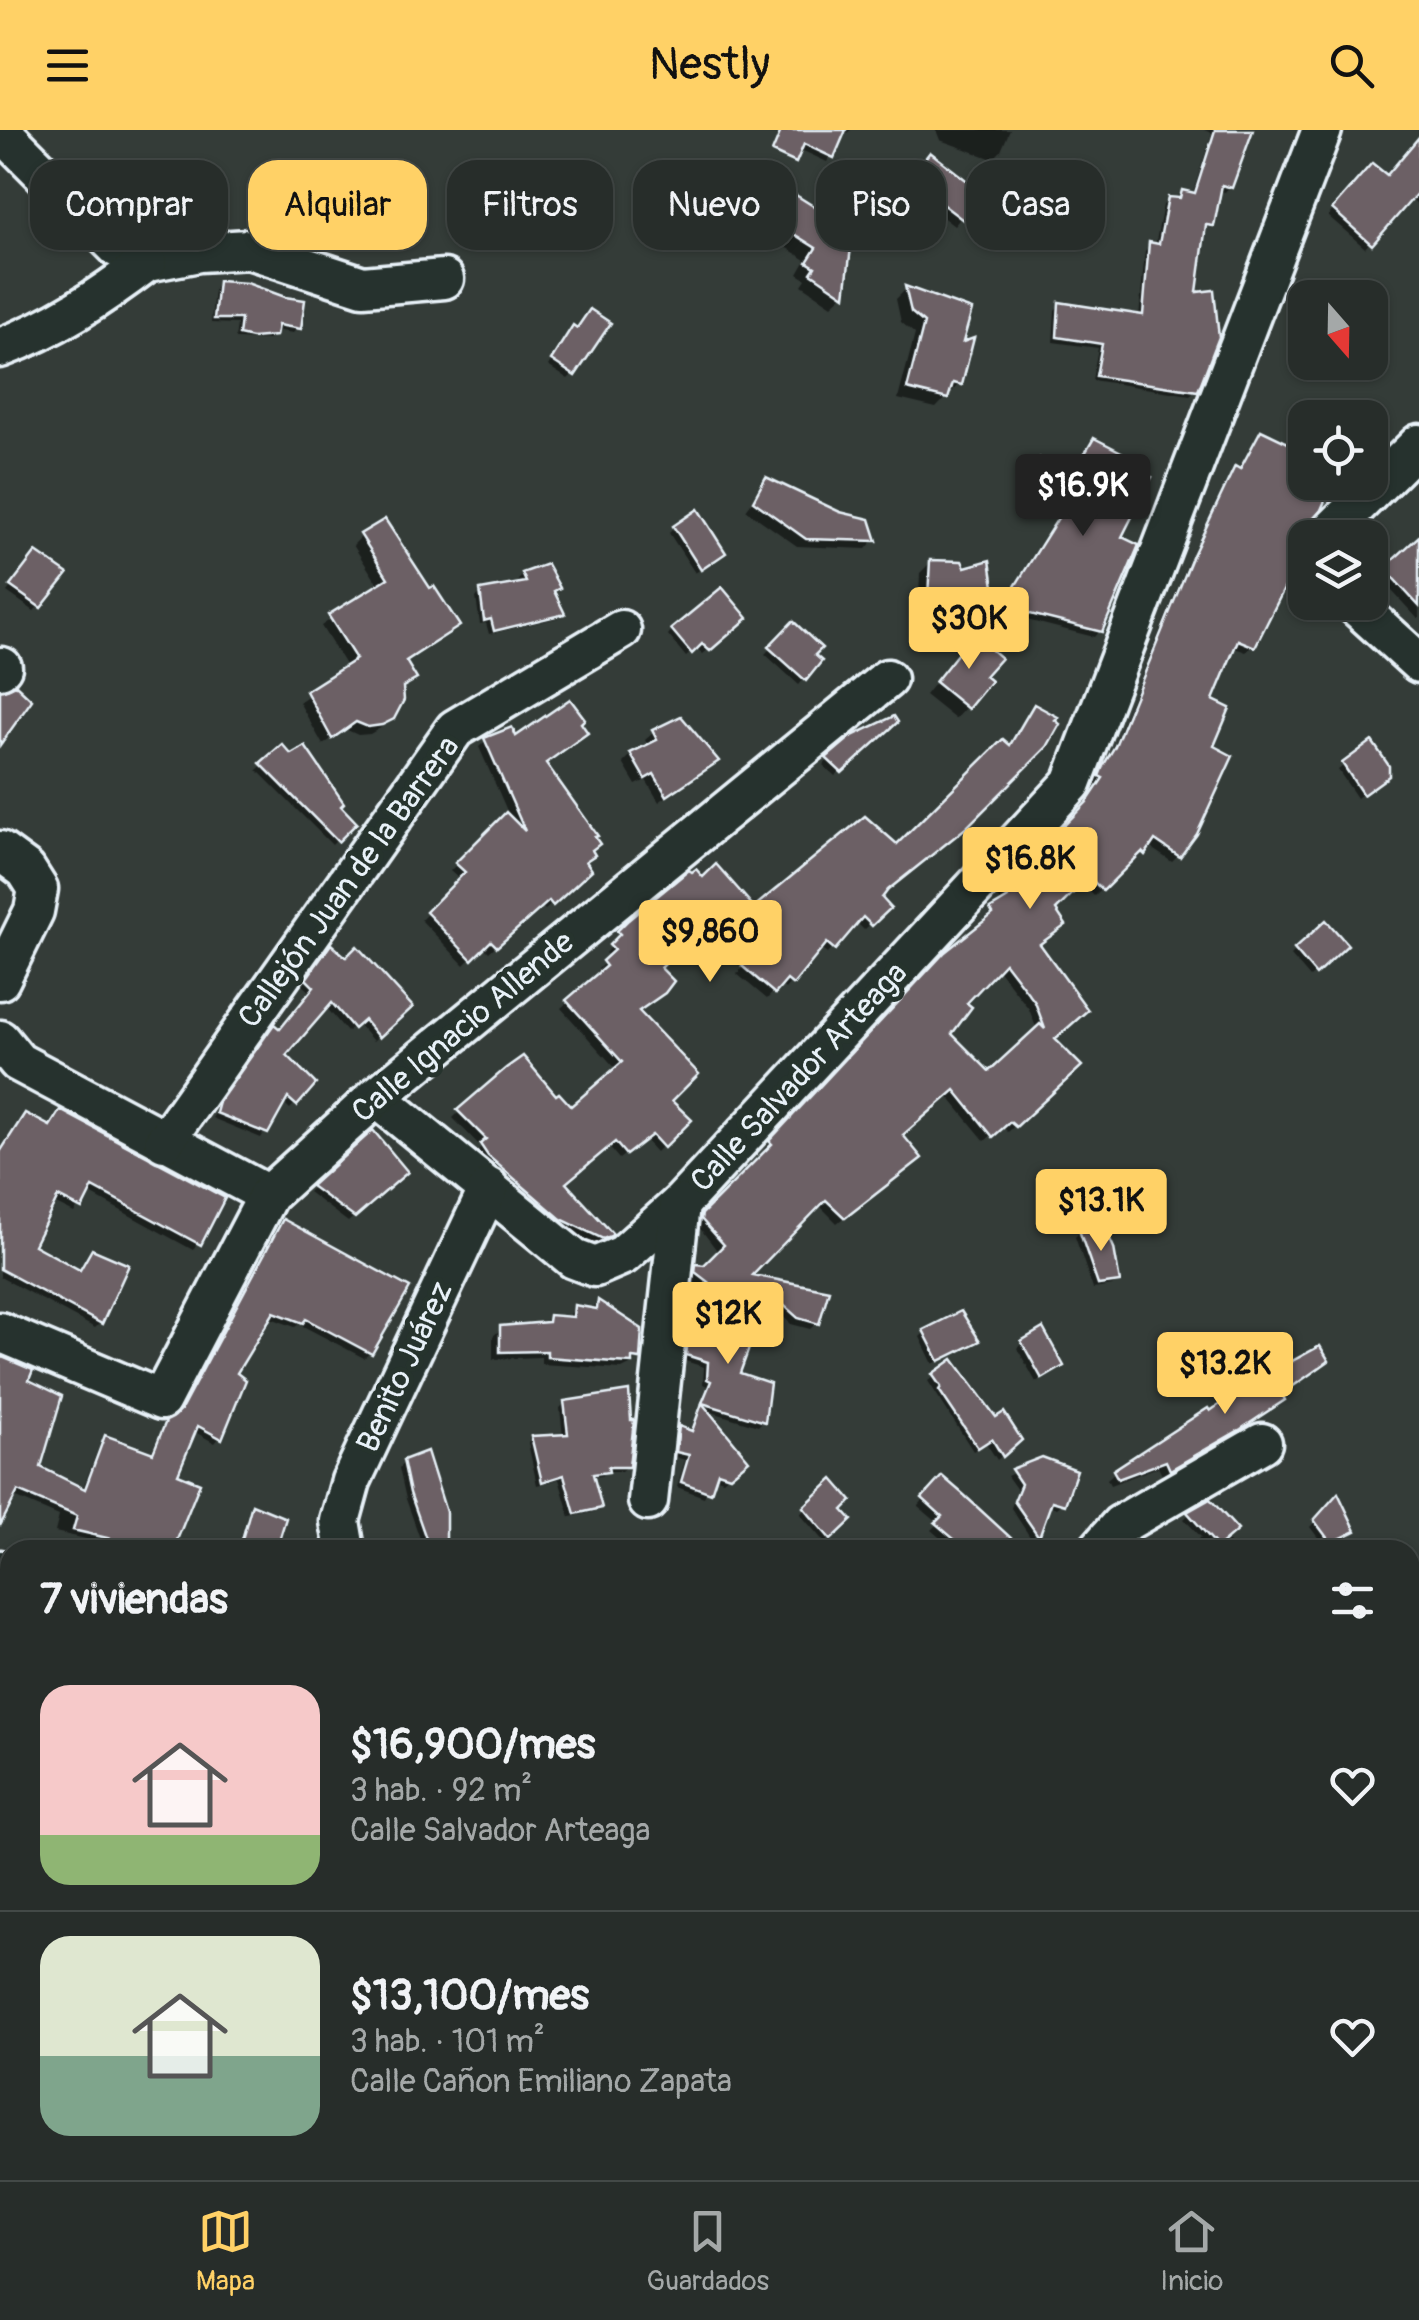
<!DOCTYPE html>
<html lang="es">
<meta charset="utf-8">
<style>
body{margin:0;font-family:Pangolin,sans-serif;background:#2f3532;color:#f1f3f6;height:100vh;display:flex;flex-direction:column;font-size:38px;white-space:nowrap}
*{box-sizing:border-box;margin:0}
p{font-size:32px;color:#a4a8a8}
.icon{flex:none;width:55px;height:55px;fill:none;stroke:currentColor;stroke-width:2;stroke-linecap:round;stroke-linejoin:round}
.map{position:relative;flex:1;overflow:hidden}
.sheet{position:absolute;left:0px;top:1410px;width:1420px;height:640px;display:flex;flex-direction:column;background:#272d2a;border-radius:30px 30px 0 0;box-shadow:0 2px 8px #0004,0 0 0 2px #434947}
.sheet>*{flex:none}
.guide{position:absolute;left:30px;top:30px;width:1360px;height:90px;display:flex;gap:20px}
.needle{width:65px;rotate:160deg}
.controls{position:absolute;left:1288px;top:150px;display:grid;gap:20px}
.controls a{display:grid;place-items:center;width:100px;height:100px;border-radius:20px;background:#272d2a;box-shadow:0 2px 8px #0004,0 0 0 2px #434947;font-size:50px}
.price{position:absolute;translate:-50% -85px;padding:0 22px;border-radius:10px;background:#ffd166;color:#111;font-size:32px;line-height:65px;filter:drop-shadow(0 2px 5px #0008)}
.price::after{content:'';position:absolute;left:50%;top:60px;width:30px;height:22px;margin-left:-15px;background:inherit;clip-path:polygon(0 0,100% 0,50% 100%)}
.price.on{background:#222;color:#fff}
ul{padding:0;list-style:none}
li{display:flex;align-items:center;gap:30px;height:250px;padding:0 40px}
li+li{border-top:2px solid #434947}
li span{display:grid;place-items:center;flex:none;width:280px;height:200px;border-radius:30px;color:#555}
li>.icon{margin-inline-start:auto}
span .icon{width:120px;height:120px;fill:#fffc;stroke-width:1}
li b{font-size:42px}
h2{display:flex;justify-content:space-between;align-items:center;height:120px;padding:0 40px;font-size:42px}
.chip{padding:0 35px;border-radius:30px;background:#272d2a;box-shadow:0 2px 8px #0004,0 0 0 2px #434947;font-size:35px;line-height:90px}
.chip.on{background:#ffd166;color:#111}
header{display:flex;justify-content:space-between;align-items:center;height:130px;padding:0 40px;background:#ffd166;color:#111;font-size:45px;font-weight:600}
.tab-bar{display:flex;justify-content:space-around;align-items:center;height:140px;border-top:2px solid #434947;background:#272d2a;font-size:28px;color:#a4a8a8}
.tab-bar a{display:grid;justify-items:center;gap:5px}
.tab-bar .on{color:#ffd166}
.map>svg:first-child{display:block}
.shadow{fill:#0007;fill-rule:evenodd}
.building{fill:#6c6165;stroke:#e8f1f8;stroke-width:2.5;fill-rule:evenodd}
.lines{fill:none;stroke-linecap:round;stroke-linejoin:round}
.minor-casing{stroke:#e8f1f8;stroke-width:45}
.minor{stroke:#26332d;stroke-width:38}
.labels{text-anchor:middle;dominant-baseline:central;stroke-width:10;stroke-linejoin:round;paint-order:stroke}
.street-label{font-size:32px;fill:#e8f1f8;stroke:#26332d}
</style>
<header><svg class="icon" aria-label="menu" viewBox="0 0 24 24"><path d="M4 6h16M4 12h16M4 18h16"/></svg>Nestly<svg class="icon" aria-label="search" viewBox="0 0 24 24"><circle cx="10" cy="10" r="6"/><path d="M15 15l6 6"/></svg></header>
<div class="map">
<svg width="1419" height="2050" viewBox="0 0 1419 2050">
<rect width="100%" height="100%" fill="#343c38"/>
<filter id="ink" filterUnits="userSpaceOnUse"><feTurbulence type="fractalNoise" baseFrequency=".01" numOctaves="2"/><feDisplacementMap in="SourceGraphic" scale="20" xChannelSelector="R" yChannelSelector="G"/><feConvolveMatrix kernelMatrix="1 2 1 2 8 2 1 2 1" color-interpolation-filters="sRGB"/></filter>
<g filter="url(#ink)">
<g class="shadow">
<polygon points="791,0 851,0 841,7 827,32 784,12"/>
<polygon points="936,0 1010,0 1001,21 993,29 940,10"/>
<polygon points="1204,0 1250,0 1230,56 1225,62 1218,60 1212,95 1203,100 1194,165 1196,260 1190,265 1092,250 1098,218 1053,212 1055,180 1060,174 1139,187 1145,121 1150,115 1155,116 1163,75 1182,63 1192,65 1212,3"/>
<polygon points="1419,10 1419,76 1410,67 1365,118 1328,86 1372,36 1386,48"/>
<polygon points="923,32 980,64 954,96 904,57"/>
<polygon points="574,61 587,86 583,91 563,80"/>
<polygon points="792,65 850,103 843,165 832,175 802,155 806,149 798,144 806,130 763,103"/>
<polygon points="219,154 298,197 293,203 275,200 269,210 235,209 237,194 211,193 214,159"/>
<polygon points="906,159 969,181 959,216 959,254 936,278 898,269 915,204 901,192 896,169"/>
<polygon points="576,201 573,244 568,249 548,236 568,204"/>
<path d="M1261,303L1305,324L1306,393L1252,516L1246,522L1232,517L1210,571L1211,617L1178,726L1172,732L1148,716L1130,718L1141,725L1137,730L1134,728L1094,766L1081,752L1053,780L1037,815L1052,909L1078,936L1008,1002L1002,996L985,1011L947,965L900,1005L912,1034L837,1093L818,1074L748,1147L817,1193L810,1199L791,1194L764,1169L756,1190L750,1196L690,1149L697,1137L704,1138L719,1123L696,1093L767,1022L764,1019L939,832L988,792L985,788L1002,775L999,768L1003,763L1011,755L1058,729L1046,717L1081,682L1098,656L1094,653L1097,645L1109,625L1187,435L1229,346L1235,339L1238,341ZM997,838L1029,879L1037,900L989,944L948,904L963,873Z"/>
<polygon points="1094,311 1119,408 1100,500 1094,507 999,483 1061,383 1024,363 1035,336 1041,331 1072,346"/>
<polygon points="767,350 874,410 866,419 797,416 746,380"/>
<polygon points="674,398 718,428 695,443 669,403"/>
<polygon points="362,406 429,462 457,496 404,533 414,549 400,560 392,587 382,597 370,604 358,605 345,599 323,615 299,572 347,538 321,496 379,456 353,415"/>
<polygon points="1418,410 1419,488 1417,488 1379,447"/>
<polygon points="31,430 39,476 34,481 7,462"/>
<polygon points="931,432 997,489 986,499 917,513 920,443"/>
<polygon points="523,445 552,463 562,483 557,488 489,504 486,493 480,494 476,468 481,462 521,456 518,450"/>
<polygon points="745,488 703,524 696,518 686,527 668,505 672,500"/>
<polygon points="793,495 811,525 819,532 799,555 765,524"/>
<polygon points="962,519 966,577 955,589 925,565"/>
<polygon points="1054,588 884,762 879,768 887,778 864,800 856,792 827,824 819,818 785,859 780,855 767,869 737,844 743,837 687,789 657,818 658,838 636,882 669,971 688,990 656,1022 644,1009 619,1029 608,1016 563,1053 609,1104 602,1112 595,1114 554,1095 482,1032 476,1022 481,1017 453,988 459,982 556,969 570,979 617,940 561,878 601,843 598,839 610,827 605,823 616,812 613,809 689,743 753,781 897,718 1009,617"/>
<polygon points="895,592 835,646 823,635 854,609"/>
<polygon points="654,602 716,631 659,672 646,650 636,655 623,633 631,625 649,617 645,610"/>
<polygon points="486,610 515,610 544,634 590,721 584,732 582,747 545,780 541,776 489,822 483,816 464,835 421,790 460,750 450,741 508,683 479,617"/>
<polygon points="1371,615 1381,650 1357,668 1338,640"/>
<polygon points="282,617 353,693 332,715 257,640"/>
<polygon points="1325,793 1344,815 1310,848 1291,826"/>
<polygon points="326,822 410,877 373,911 357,893 347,902 326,877 283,925 313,954 290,979 283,972 261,1008 212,988 270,902 280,902 311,863 303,856"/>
<polygon points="60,983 222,1069 193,1120 87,1062 74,1083 52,1072 31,1116 79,1142 93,1122 100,1193 95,1198 0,1147 0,1023 25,986 49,998"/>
<polygon points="373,1004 405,1042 348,1092 308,1062"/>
<polygon points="283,1092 370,1223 364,1228 299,1194 295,1197 268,1187 234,1244 220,1307 215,1313 193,1301 174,1346 170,1420 119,1420 121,1417 55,1402 59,1386 12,1366 0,1378 0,1227 25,1251 38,1338 82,1360 100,1314 106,1308 150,1325 161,1300 177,1286"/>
<polygon points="1080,1102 1118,1151 1112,1156 1093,1159 1075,1107"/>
<polygon points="598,1173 637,1228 630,1235 622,1239 541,1234 541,1227 493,1229 493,1206 501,1199 542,1195 550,1187 567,1189 575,1177 591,1180"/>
<polygon points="691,1188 737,1244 763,1291 758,1296 705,1280 746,1330 723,1350 714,1347 704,1367 677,1357 685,1330 672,1326 674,1304 679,1299 690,1302 707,1256 703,1254 704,1237 682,1230 686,1193"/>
<polygon points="925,1202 976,1210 933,1234 920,1207"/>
<polygon points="1023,1213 1061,1236 1036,1252 1017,1218"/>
<polygon points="953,1232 995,1290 1019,1310 997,1330 986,1313 973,1321 928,1251"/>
<polygon points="1279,1265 1274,1276 1162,1345 1158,1337 1110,1355 1107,1349 1115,1342"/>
<polygon points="565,1273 627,1336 621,1341 607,1341 601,1346 591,1347 599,1377 594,1382 570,1387 559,1349 537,1355 528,1313 532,1308 563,1307 560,1278"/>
<polygon points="1042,1330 1063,1373 1057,1378 1048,1375 1032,1410 1011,1378 1017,1360 1007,1346"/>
<polygon points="404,1332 443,1420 424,1420 406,1369 399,1338"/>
<polygon points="942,1349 1020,1420 954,1420 931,1400 938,1393 918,1376"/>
<polygon points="833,1353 840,1380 848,1390 825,1413 800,1384"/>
<polygon points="1337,1367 1353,1400 1325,1417 1310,1397"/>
<polygon points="253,1377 274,1420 237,1420 248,1382"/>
<polygon points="1189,1384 1225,1409 1236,1420 1189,1420 1201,1407 1184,1389"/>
<polygon points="1412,1500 1419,1503 1419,1615 1410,1614"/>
<polygon points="1410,1655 1419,1656 1419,1702 1415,1702 1410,1731"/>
<polygon points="10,1754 10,1813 0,1823 0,1764"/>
<polygon points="1419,1984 1419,2050 1384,2048 1388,2040 1410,2040 1410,2001"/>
<polygon points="85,2040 165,2040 152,2050 73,2050"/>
<polygon points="681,2040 758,2040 763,2048 662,2050"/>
<polygon points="870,2040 1002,2040 988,2050 878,2050"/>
<polygon points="1208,2040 1260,2040 1254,2049 1236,2046 1232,2050 1202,2050"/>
<polygon points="1266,2040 1356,2040 1354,2050 1260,2050"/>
</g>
<g class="building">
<polygon points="774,0 846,0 834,28 804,14 796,33 772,22 780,3"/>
<polygon points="1215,0 1253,0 1232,58 1222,55 1214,96 1206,95 1197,162 1214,160 1219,207 1198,261 1096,246 1102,214 1057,207 1059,172 1143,185 1149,112 1159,114 1168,67 1180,68 1182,60 1195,63"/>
<polygon points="1419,7 1419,61 1372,115 1332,79 1372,33 1387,45"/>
<polygon points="930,22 983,63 963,90 909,49"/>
<polygon points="578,53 598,64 590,88 566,75"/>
<polygon points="791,62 853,101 845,166 811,143 815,137 807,132 816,118 773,91"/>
<polygon points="218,151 247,153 285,167 305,170 301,199 278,195 276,206 252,208 239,205 241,189 214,189"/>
<polygon points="905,156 972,180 963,212 974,208 962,255 953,253 948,269 907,259 924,193 911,182"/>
<polygon points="590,179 611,193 575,246 551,230 573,195 577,198"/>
<path d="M1261,300L1305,321V352H1333L1321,380L1309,394L1305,413L1294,439L1255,517L1238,510L1213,570L1230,578L1214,616L1233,626L1197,704L1180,727L1155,710L1145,725L1142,722L1103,761L1089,747L1056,780L1066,795L1040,814L1088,880L1055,909L1082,936L1016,997L1010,992L993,1007L955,960L903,1005L922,1028L845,1088L826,1070L753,1145L829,1160L819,1194L798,1188L769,1162L759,1191L695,1142L696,1134L704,1135L724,1115L701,1089L702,1084L772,1014L769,1011L945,822L993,784L990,779L1008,768L1004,759L1010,753L1064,722L1051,709L1087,672L1103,648L1099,646L1103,636L1115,616L1193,425L1235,336L1240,339ZM1005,833L1035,872L1045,899L1040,894L989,941L952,904L972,877L967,873Z"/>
<polygon points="1094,308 1135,329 1131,337 1152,347 1122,407 1139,415 1102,502 1002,477 1065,377 1028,356 1040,328 1073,344"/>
<polygon points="766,347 840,382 870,389 877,411 806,409 753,371"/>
<polygon points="698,379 726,423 701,440 673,396"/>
<polygon points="385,389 430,458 434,456 460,496 406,531 417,549 403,557 404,570 394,589 382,595 368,597 356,592 332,609 306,561 356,529 328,485 388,448 360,404"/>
<polygon points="1419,406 1419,476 1384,438"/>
<polygon points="36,422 68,444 41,478 10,456"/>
<polygon points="930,430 962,431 965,437 990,430 999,490 926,504"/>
<polygon points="547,434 560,458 554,461 565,484 494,501 491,489 484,491 480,460 526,452 522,443"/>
<polygon points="722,457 748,488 710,521 702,514 692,524 671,499"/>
<polygon points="793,491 822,518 815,525 822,531 806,551 768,517"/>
<polygon points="973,504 1001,528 985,546 991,551 968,579 935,552"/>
<polygon points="16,555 32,570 0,615 0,561"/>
<polygon points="570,569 585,589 581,593 588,603 546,633 598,706 595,707 600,714 592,720 595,725 586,731 592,740 553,776 549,771 497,817 491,811 472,830 426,782 465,742 455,733 506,682 525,701 484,608 512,597 516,606"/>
<polygon points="1034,574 1058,587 1055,590 1060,594 1047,617 967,697 888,760 882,768 891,778 872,796 863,787 835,820 827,813 793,855 787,850 775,864 742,836 748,829 695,784 660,818 670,829 661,838 674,851 665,863 639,881 699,944 672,971 692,990 664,1018 652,1005 626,1025 615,1012 566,1053 613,1104 611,1106 603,1109 561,1089 488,1026 480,1014 486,1009 457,980 506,938 523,926 556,965 559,963 571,976 622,932 566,870 606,836 602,831 614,820 609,815 620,804 617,801 627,791 689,740 692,742 696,739 703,747 716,734 754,777 865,686 897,714 1003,609 1010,615"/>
<polygon points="681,586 719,631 667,666 654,644 645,649 630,623 657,610 652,600"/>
<polygon points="894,586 898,592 842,643 826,628 852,606"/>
<polygon points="1372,611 1389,636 1389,646 1363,665 1342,633"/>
<polygon points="282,614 291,624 305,616 344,673 341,676 357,693 338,712 260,633"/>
<polygon points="1326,790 1348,815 1316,845 1294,819"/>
<polygon points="331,814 346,827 357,816 413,877 379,908 364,890 354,899 332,873 287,925 316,954 297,976 288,968 268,1004 216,983 219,972 274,894 280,899 314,857 306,849"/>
<polygon points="60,980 225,1068 201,1115 93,1057 82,1079 58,1067 34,1115 80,1140 92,1119 129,1135 102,1194 0,1139 0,1022 25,983 50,996"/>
<polygon points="373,1000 408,1042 355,1088 311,1056"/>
<polygon points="283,1089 410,1158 372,1224 306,1189 303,1193 274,1182 237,1243 246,1250 222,1309 198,1296 178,1344 200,1353 173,1420 121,1420 124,1412 73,1400 77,1386 18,1361 0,1396 0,1226 33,1240 29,1250 62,1266 41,1337 85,1359 105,1305 153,1323 166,1291 181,1280"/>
<polygon points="1102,1091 1114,1118 1120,1152 1098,1155 1079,1100"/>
<polygon points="598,1170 642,1199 640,1229 632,1228 632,1233 614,1232 547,1227 547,1221 500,1222 500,1196 548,1192 549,1185 573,1187 574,1175 597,1179"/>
<polygon points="961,1181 980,1211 939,1231 923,1200"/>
<polygon points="691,1186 756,1199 740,1243 770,1253 765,1292 702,1273 711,1251 707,1249 708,1232 686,1225"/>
<polygon points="1043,1198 1064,1236 1042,1249 1021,1211"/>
<polygon points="1320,1216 1329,1231 1282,1264 1285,1270 1241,1299 1170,1340 1166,1331 1118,1349 1113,1340 1208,1278 1210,1281 1246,1256"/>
<polygon points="953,1229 996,1287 1004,1282 1022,1310 1003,1327 992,1309 978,1318 939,1260 941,1257 932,1244"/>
<polygon points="629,1261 631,1290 634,1290 629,1337 608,1337 609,1342 593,1344 602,1378 575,1384 564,1345 542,1352 531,1306 568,1304 564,1271"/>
<polygon points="702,1273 749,1330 730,1346 718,1342 711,1363 681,1352 689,1325 676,1322 679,1296 692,1301"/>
<polygon points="427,1321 446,1382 446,1420 430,1420 410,1363 403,1330"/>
<polygon points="1042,1327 1077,1340 1065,1375 1052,1371 1039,1407 1014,1371 1021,1354 1011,1339"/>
<polygon points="942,1346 963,1364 1024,1420 967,1420 935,1393 942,1386 922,1368"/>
<polygon points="833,1349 852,1371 843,1380 852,1390 831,1410 803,1377"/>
<polygon points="1338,1363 1356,1401 1331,1413 1314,1390"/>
<polygon points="1210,1369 1238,1400 1218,1417 1187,1382"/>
<polygon points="252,1374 286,1388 276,1420 239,1420"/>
</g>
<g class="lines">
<defs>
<g id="minor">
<polyline points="0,0 118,118 147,132 199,122 249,119 363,156 444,149"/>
<path d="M0,218C54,198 101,167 147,132"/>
<polyline points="1329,408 1329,403 1419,314"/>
<polyline points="1352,472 1419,533"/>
<polyline points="0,539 2,537"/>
<polyline points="0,721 26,740 38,759 34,781 0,850"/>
<polyline points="0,910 18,932 268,1065"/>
<polyline points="376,967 574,1129 595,1137 623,1125 680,1074 1072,653 1322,0"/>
<polyline points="164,1012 455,599 621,500"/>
<polyline points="0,1202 161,1270 268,1065 376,967 887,549"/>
<polyline points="648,1371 680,1074"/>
<polyline points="345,1420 340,1391 351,1351 489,1058"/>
<polyline points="1098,1420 1120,1395 1262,1313"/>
<polyline points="0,1440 10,1445"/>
<polyline points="1410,1913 1419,1914"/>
<polyline points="0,1933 10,1923"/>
<polyline points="500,2040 519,2050"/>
<polyline points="816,2040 818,2050"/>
<polyline points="382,2050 434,2040"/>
<polyline points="1110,2050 1120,2040"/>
</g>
</defs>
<use href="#minor" class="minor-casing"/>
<use href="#minor" class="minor"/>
</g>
</g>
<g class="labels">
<g class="street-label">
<text transform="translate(349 752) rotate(-54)">Callejón Juan de la Barrera</text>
<text transform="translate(463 897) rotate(-40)">Calle Ignacio Allende</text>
<text transform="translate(799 947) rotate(-47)">Calle Salvador Arteaga</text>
<text transform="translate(405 1237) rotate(-65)">Benito Juárez</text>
</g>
</g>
</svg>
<div class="controls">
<a><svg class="needle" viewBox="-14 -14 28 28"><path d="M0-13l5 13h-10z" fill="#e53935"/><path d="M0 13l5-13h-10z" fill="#a4a8a8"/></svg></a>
<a><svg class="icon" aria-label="locate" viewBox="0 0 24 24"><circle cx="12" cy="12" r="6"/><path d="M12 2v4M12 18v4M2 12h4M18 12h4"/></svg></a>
<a><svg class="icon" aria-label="layers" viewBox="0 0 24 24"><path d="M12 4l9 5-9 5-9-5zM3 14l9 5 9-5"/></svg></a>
</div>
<b class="price on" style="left:1083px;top:409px">$16.9K</b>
<b class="price" style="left:969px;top:542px">$30K</b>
<b class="price" style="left:1030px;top:782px">$16.8K</b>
<b class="price" style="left:710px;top:855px">$9,860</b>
<b class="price" style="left:1101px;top:1124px">$13.1K</b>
<b class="price" style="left:728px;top:1237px">$12K</b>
<b class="price" style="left:1225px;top:1287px">$13.2K</b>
<div class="guide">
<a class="chip">Comprar</a>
<a class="chip on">Alquilar</a>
<a class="chip">Filtros</a>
<a class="chip">Nuevo</a>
<a class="chip">Piso</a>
<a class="chip">Casa</a>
</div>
<section class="sheet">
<h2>7 viviendas<svg class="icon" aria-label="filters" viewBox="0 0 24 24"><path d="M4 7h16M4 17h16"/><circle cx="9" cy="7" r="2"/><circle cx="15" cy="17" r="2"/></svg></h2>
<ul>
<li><span style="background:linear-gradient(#f6c9c9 75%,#8fb573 0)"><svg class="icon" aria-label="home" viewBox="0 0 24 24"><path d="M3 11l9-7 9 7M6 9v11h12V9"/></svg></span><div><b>$16,900/mes</b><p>3 hab. · 92 m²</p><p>Calle Salvador Arteaga</p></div><svg class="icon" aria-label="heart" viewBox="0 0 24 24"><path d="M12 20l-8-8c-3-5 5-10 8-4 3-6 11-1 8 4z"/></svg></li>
<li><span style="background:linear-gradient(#dfe7d0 60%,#7fa58c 0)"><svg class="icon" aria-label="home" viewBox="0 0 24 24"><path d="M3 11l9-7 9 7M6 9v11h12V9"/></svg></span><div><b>$13,100/mes</b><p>3 hab. · 101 m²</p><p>Calle Cañon Emiliano Zapata</p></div><svg class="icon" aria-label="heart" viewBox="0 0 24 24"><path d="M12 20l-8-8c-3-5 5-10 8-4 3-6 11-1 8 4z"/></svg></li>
</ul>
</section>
</div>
<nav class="tab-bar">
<a class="on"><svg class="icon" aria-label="map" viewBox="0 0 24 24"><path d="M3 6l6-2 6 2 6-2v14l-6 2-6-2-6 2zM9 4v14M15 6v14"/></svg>Mapa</a>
<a><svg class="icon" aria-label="saved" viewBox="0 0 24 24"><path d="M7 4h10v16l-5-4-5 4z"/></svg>Guardados</a>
<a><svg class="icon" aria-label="home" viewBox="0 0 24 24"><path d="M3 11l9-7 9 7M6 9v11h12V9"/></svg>Inicio</a>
</nav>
